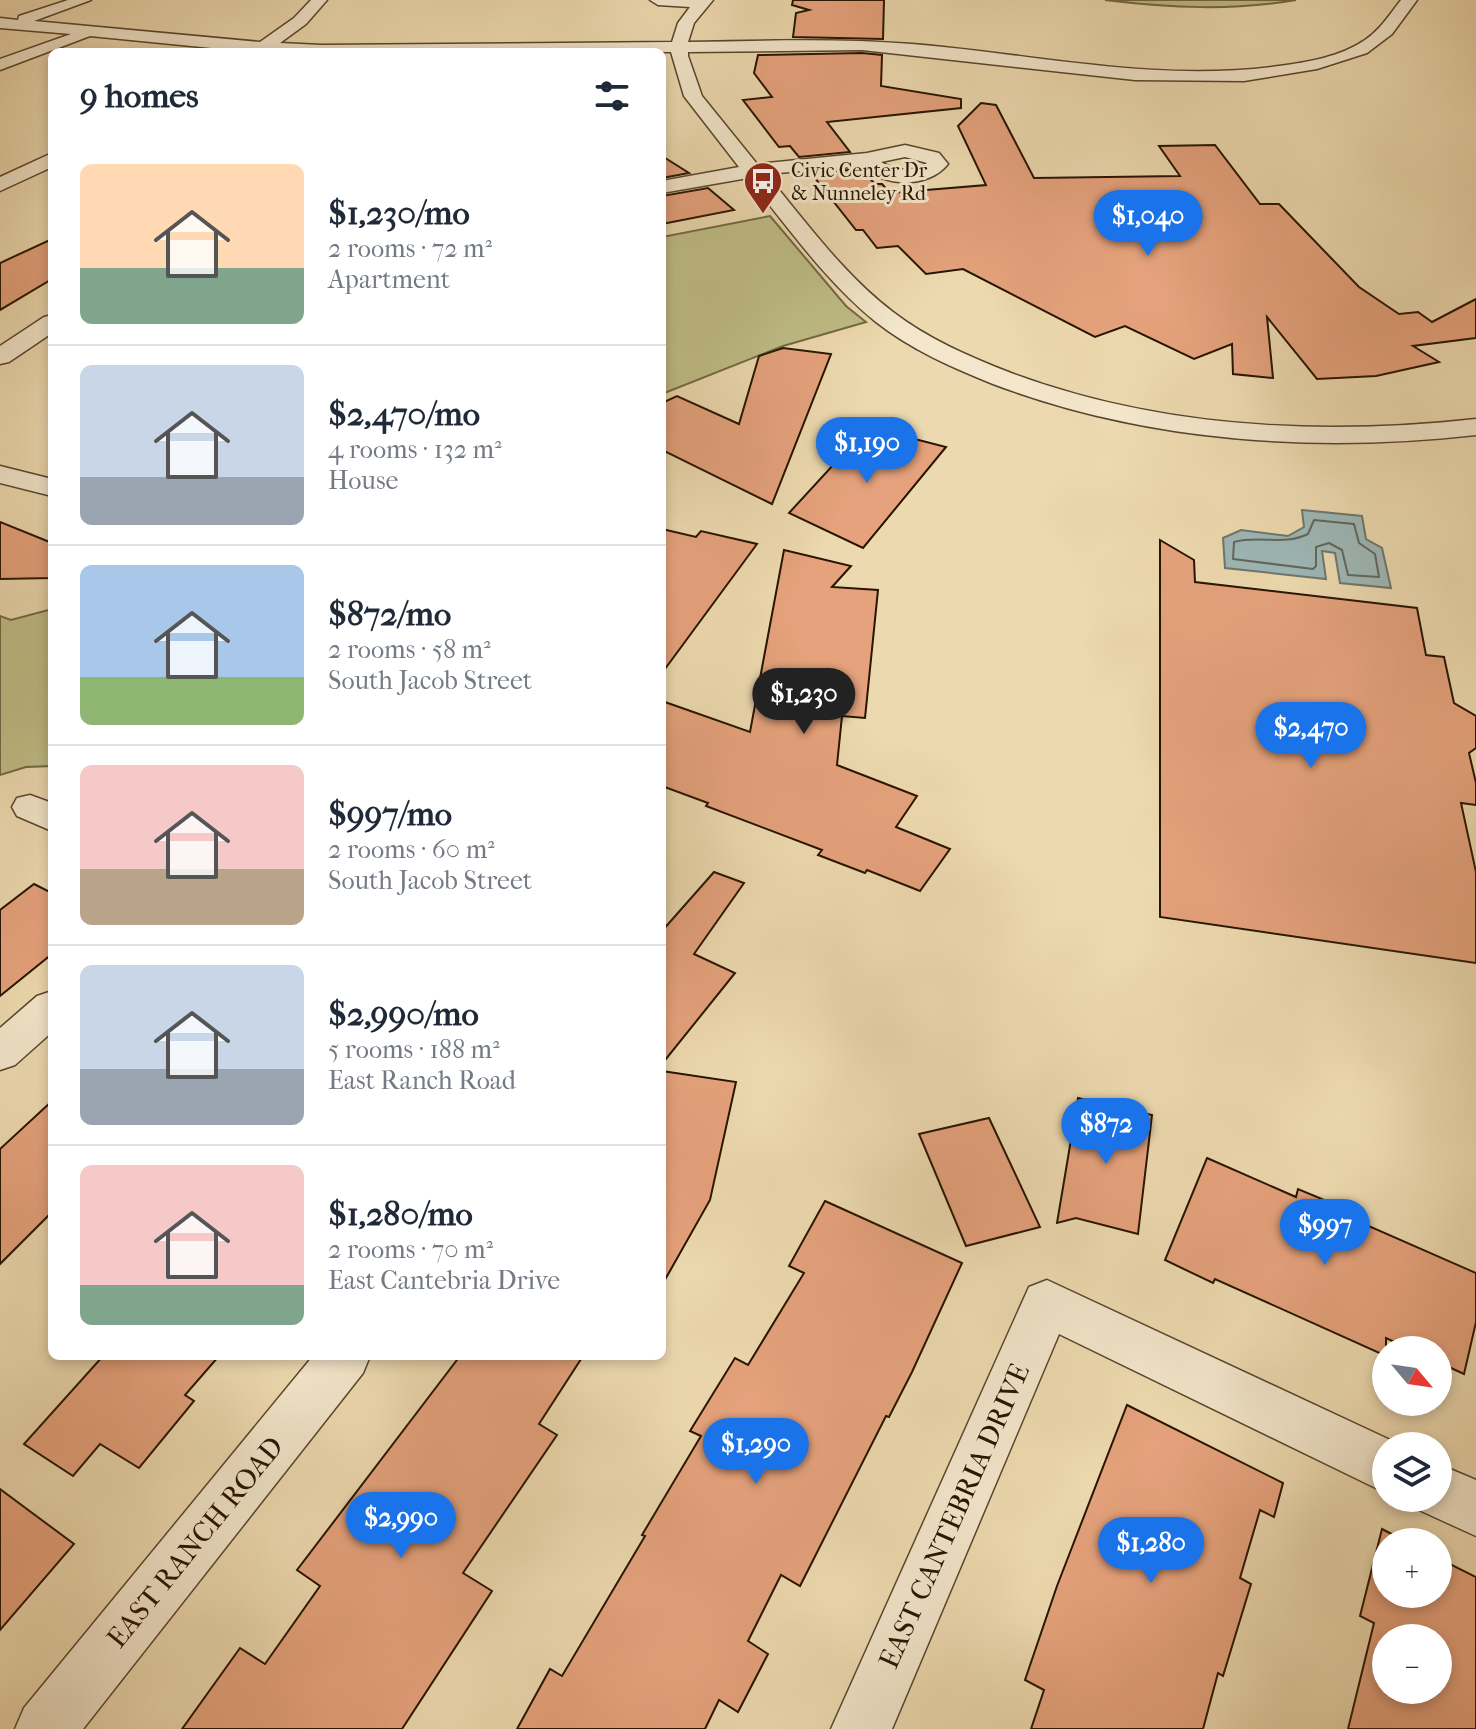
<!DOCTYPE html>
<meta charset="utf-8">
<style>
body{margin:0;font-family:"IM FELL French Canon",serif;background:#f6f6f7;color:#1f2937;height:100vh;display:flex;flex-direction:column;font-size:30px;white-space:nowrap}
*{box-sizing:border-box;margin:0}
p{font-size:26px;color:#747a83}
.icon{flex:none;width:44px;height:44px;fill:none;stroke:currentColor;stroke-width:2;stroke-linecap:round;stroke-linejoin:round}
.map{position:relative;flex:1;overflow:hidden}
.panel{position:absolute;left:48px;top:48px;width:618px;height:1312px;display:flex;flex-direction:column;background:#fff;border-radius:12px;box-shadow:0 4px 12px #0003}
.panel>*{flex:none}
.needle{width:52px;rotate:119deg}
.tools{position:absolute;left:1372px;top:1336px;display:grid;gap:16px}
.tools a{display:grid;place-items:center;width:80px;height:80px;border-radius:50%;background:#fff;box-shadow:0 4px 12px #0003;font-size:40px}
.price{position:absolute;translate:-50% -68px;padding:0 18px;border-radius:28px;background:#1a73e8;color:#fff;font-size:26px;line-height:52px;filter:drop-shadow(0 2px 4px #0008)}
.price::after{content:'';position:absolute;left:50%;top:48px;width:24px;height:18px;margin-left:-12px;background:inherit;clip-path:polygon(0 0,100% 0,50% 100%)}
.price.on{background:#222;color:#fff}
ul{padding:0;list-style:none}
li{display:flex;align-items:center;gap:24px;height:200px;padding:0 32px}
li+li{border-top:2px solid #e0e1e3}
li span{display:grid;place-items:center;flex:none;width:224px;height:160px;border-radius:12px;color:#555}
li>.icon{margin-inline-start:auto}
span .icon{width:96px;height:96px;fill:#fffc;stroke-width:1}
li b{font-size:34px}
h2{display:flex;justify-content:space-between;align-items:center;height:96px;padding:0 32px;font-size:34px}
.map>svg:first-child{display:block}
.green{fill:#bfbd86;stroke:#736844;stroke-width:2}
.water{fill:#9db7b6;stroke:#6e766e;stroke-width:2}
.lines{fill:none;stroke-linecap:round;stroke-linejoin:round}
.shore{stroke:#62665c;stroke-width:2}
.building{fill:#e5a27c;stroke:#271401;stroke-width:2;fill-rule:evenodd}
.minor-casing{stroke:#58452c;stroke-width:3}
.minor{fill:#f3e6cb;fill-rule:evenodd}
.labels{text-anchor:middle;dominant-baseline:central;stroke-width:6;stroke-linejoin:round;paint-order:stroke}
.far-poi-label{font-size:20px;fill:#271401;stroke:#f3e6cb;text-anchor:start}
.near-street-label{font-size:28px;fill:#271401;stroke:#f3e6cb}
</style>
<div class="map">
<svg width="1476" height="1729" viewBox="0 0 1476 1729">
<rect width="100%" height="100%" fill="#edd9af"/>
<filter id="stains"><feTurbulence type="fractalNoise" baseFrequency=".0025" numOctaves="4"/><feColorMatrix values="0 0 0 0 .2 0 0 0 0 .09 0 0 0 0 .02 0 0 0 .5 -.17"/></filter>
<radialGradient id="worn" r=".72"><stop offset=".6" stop-color="#630" stop-opacity="0"/><stop offset="1" stop-color="#630" stop-opacity=".3"/></radialGradient>
<g class="green">
<path d="M1105,0H1296C1232,11 1170,8 1105,0Z"/>
<polygon points="770,216 846,306 866,322 783,346 662,394 662,237"/>
<polygon points="52,609 52,766 26,767 0,775 0,616 11,620"/>
</g>
<polygon class="water" points="1302,510 1362,516 1366,539 1382,548 1391,588 1340,583 1335,553 1322,551 1326,579 1225,568 1223,538 1241,530 1288,536 1304,527"/>
<g class="lines">
<path class="shore" d="M1314,520L1354,524L1359,543L1375,554L1379,577L1348,575L1342,550L1329,543L1316,547V566L1313,569L1233,559L1234,542C1260,535 1283,546 1308,534Z"/>
</g>
<g class="building">
<polygon points="793,0 884,0 883,39 793,37 796,13 809,10 792,5"/>
<polygon points="862,53 882,55 881,86 961,99 961,108 827,122 850,152 799,157 790,146 779,147 743,100 772,97 754,73 758,55"/>
<polygon points="981,103 996,105 1034,178 1180,176 1159,146 1215,145 1260,204 1279,204 1359,287 1399,314 1418,312 1432,322 1476,299 1476,338 1413,346 1439,362 1376,376 1317,379 1267,317 1273,378 1233,374 1232,344 1194,359 1125,326 1095,337 963,269 926,274 898,246 877,248 863,230 856,230 811,173 861,169 875,184 882,184 890,193 986,185 958,126"/>
<polygon points="662,156 689,173 662,178"/>
<polygon points="708,188 734,210 662,224 662,196"/>
<polygon points="52,239 52,279 0,310 0,263"/>
<polygon points="783,348 831,354 772,504 662,450 662,403 677,396 739,424 759,356"/>
<polygon points="872,428 946,447 863,548 789,513 845,452 850,453"/>
<polygon points="0,522 52,543 52,578 0,579"/>
<polygon points="662,529 696,537 701,531 757,544 662,673"/>
<polygon points="1160,540 1194,560 1195,582 1417,608 1426,655 1444,657 1454,703 1476,716 1476,748 1469,753 1476,783 1476,805 1461,803 1476,872 1476,963 1160,917"/>
<polygon points="784,550 851,566 832,587 878,590 865,718 842,716 837,765 917,796 896,827 950,849 920,891 867,870 865,873 818,855 822,850 706,806 708,803 662,786 662,701 750,732"/>
<polygon points="714,872 744,883 694,954 735,973 662,1064 662,931"/>
<polygon points="34,884 52,893 52,954 0,996 0,910"/>
<polygon points="662,1071 736,1082 710,1200 662,1285"/>
<polygon points="1078,1098 1152,1115 1138,1234 1076,1218 1057,1223"/>
<polygon points="52,1101 52,1212 0,1264 0,1149"/>
<polygon points="989,1118 1040,1227 966,1246 919,1134"/>
<polygon points="1207,1158 1296,1197 1298,1189 1334,1204 1332,1210 1476,1273 1476,1322 1464,1374 1438,1362 1438,1350 1412,1350 1386,1338 1386,1356 1215,1279 1213,1283 1165,1260"/>
<polygon points="825,1201 962,1263 912,1372 889,1417 886,1416 800,1586 781,1575 748,1641 768,1654 738,1712 719,1700 705,1729 517,1729 550,1669 562,1676 645,1536 642,1535 701,1436 690,1431 735,1358 748,1365 804,1273 789,1266"/>
<polygon points="103,1356 219,1356 185,1395 194,1401 139,1468 100,1444 73,1476 24,1444"/>
<polygon points="460,1356 583,1356 539,1424 557,1435 463,1573 492,1591 402,1729 182,1729 240,1648 265,1664 320,1586 297,1570"/>
<polygon points="1127,1405 1283,1483 1274,1517 1260,1510 1240,1578 1251,1584 1223,1676 1218,1673 1203,1729 1031,1729 1044,1690 1025,1680 1057,1586"/>
<polygon points="0,1489 74,1544 0,1630"/>
<path d="M1382,1529L1407,1542H1386V1594H1438V1558L1476,1577V1729H1348L1374,1623L1360,1616ZM1386,1638H1438V1690H1386Z"/>
</g>
<g class="lines">
<defs>
<g id="minor">
<path d="M68,0H91L34,21L260,42L294,18L311,0H327L306,24L280,43L321,45L672,42L678,23L690,7L658,5L650,0H713L694,23L688,42C763,41 837,38 912,44C1035,54 1154,83 1279,66C1308,62 1340,57 1365,40C1380,30 1390,14 1401,0H1417L1392,34L1367,53L1317,69L1244,81L1135,80L862,50L688,52V56L702,96L757,164L867,153L905,145L939,153L948,164C928,189 883,187 862,166L766,174C806,222 843,274 893,312C928,339 970,357 1011,373C1158,428 1321,436 1476,419V435C1315,453 1146,442 993,384C953,368 910,349 876,322C826,282 788,227 748,178L662,193V181L739,167L684,96L671,52H252L90,36L0,70V59L71,34L0,28V18L18,20L19,16ZM905,157L927,163C912,173 896,171 881,162Z"/>
<polygon points="52,153 52,167 0,191 0,177"/>
<polygon points="52,315 52,333 9,362 0,364 0,346 44,317"/>
<polygon points="0,466 52,479 52,496 0,483"/>
<polygon points="30,795 52,803 52,831 17,816 12,807 17,798"/>
<polygon points="52,991 52,1032 15,1065 0,1070 0,1028 37,996"/>
<polygon points="1047,1280 1403,1446 1386,1446 1386,1493 1059,1334 892,1729 831,1729 1029,1287"/>
<polygon points="313,1356 370,1356 363,1373 83,1729 15,1729 24,1708"/>
<polygon points="1438,1464 1476,1480 1476,1536 1419,1510 1414,1498 1438,1498"/>
</g>
</defs>
<use href="#minor" class="minor-casing"/>
<use href="#minor" class="minor"/>
</g>
<defs>
<symbol id="bus-pin" viewBox="-11 -11 22 30"><path d="M0 17L-7.5 6A9.5 9.5 0 1 1 7.5 6Z" fill="#8f2418" stroke="#f3e6cb"/><path d="M-5-6H5V4H4V6H2V4H-2V6H-4V4H-5ZM-3.5-4V0h7V-4ZM-3.5 1.2v1.5H-2V1.2ZM2 1.2v1.5H3.5V1.2Z" fill="#fff"/></symbol>
</defs>
<g fill-rule="evenodd">
<use href="#bus-pin" x="741" y="159" width="44" height="60"/>
</g>
<g class="labels">
<g class="far-poi-label">
<text x="791" y="170">Civic Center Dr<tspan x="791" dy="23">&amp; Nunneley Rd</tspan></text>
</g>
<g class="near-street-label">
<text transform="translate(954 1516) rotate(-66)">EAST CANTEBRIA DRIVE</text>
<text transform="translate(195 1542) rotate(-51)">EAST RANCH ROAD</text>
</g>
</g>
<rect width="100%" height="100%" filter="url(#stains)"/>
<rect width="100%" height="100%" fill="url(#worn)"/>
</svg>
<div class="tools">
<a><svg class="needle" viewBox="-14 -14 28 28"><path d="M0-13l5 13h-10z" fill="#e53935"/><path d="M0 13l5-13h-10z" fill="#747a83"/></svg></a>
<a><svg class="icon" aria-label="layers" viewBox="0 0 24 24"><path d="M12 4l9 5-9 5-9-5zM3 14l9 5 9-5"/></svg></a>
<a>+</a>
<a>−</a>
</div>
<b class="price" style="left:1148px;top:258px">$1,040</b>
<b class="price" style="left:867px;top:485px">$1,190</b>
<b class="price on" style="left:804px;top:736px">$1,230</b>
<b class="price" style="left:1311px;top:770px">$2,470</b>
<b class="price" style="left:1106px;top:1166px">$872</b>
<b class="price" style="left:1325px;top:1267px">$997</b>
<b class="price" style="left:756px;top:1486px">$1,290</b>
<b class="price" style="left:401px;top:1560px">$2,990</b>
<b class="price" style="left:1151px;top:1585px">$1,280</b>
<section class="panel">
<h2>9 homes<svg class="icon" aria-label="filters" viewBox="0 0 24 24"><path d="M4 7h16M4 17h16"/><circle cx="9" cy="7" r="2"/><circle cx="15" cy="17" r="2"/></svg></h2>
<ul>
<li><span style="background:linear-gradient(#ffd9b3 65%,#7fa58c 0)"><svg class="icon" aria-label="home" viewBox="0 0 24 24"><path d="M3 11l9-7 9 7M6 9v11h12V9"/></svg></span><div><b>$1,230/mo</b><p>2 rooms · 72 m²</p><p>Apartment</p></div></li>
<li><span style="background:linear-gradient(#c9d6e8 70%,#9aa5b1 0)"><svg class="icon" aria-label="home" viewBox="0 0 24 24"><path d="M3 11l9-7 9 7M6 9v11h12V9"/></svg></span><div><b>$2,470/mo</b><p>4 rooms · 132 m²</p><p>House</p></div></li>
<li><span style="background:linear-gradient(#a9c7e8 70%,#8fb573 0)"><svg class="icon" aria-label="home" viewBox="0 0 24 24"><path d="M3 11l9-7 9 7M6 9v11h12V9"/></svg></span><div><b>$872/mo</b><p>2 rooms · 58 m²</p><p>South Jacob Street</p></div></li>
<li><span style="background:linear-gradient(#f6c9c9 65%,#b9a48a 0)"><svg class="icon" aria-label="home" viewBox="0 0 24 24"><path d="M3 11l9-7 9 7M6 9v11h12V9"/></svg></span><div><b>$997/mo</b><p>2 rooms · 60 m²</p><p>South Jacob Street</p></div></li>
<li><span style="background:linear-gradient(#c9d6e8 65%,#9aa5b1 0)"><svg class="icon" aria-label="home" viewBox="0 0 24 24"><path d="M3 11l9-7 9 7M6 9v11h12V9"/></svg></span><div><b>$2,990/mo</b><p>5 rooms · 188 m²</p><p>East Ranch Road</p></div></li>
<li><span style="background:linear-gradient(#f6c9c9 75%,#7fa58c 0)"><svg class="icon" aria-label="home" viewBox="0 0 24 24"><path d="M3 11l9-7 9 7M6 9v11h12V9"/></svg></span><div><b>$1,280/mo</b><p>2 rooms · 70 m²</p><p>East Cantebria Drive</p></div></li>
</ul>
</section>
</div>
